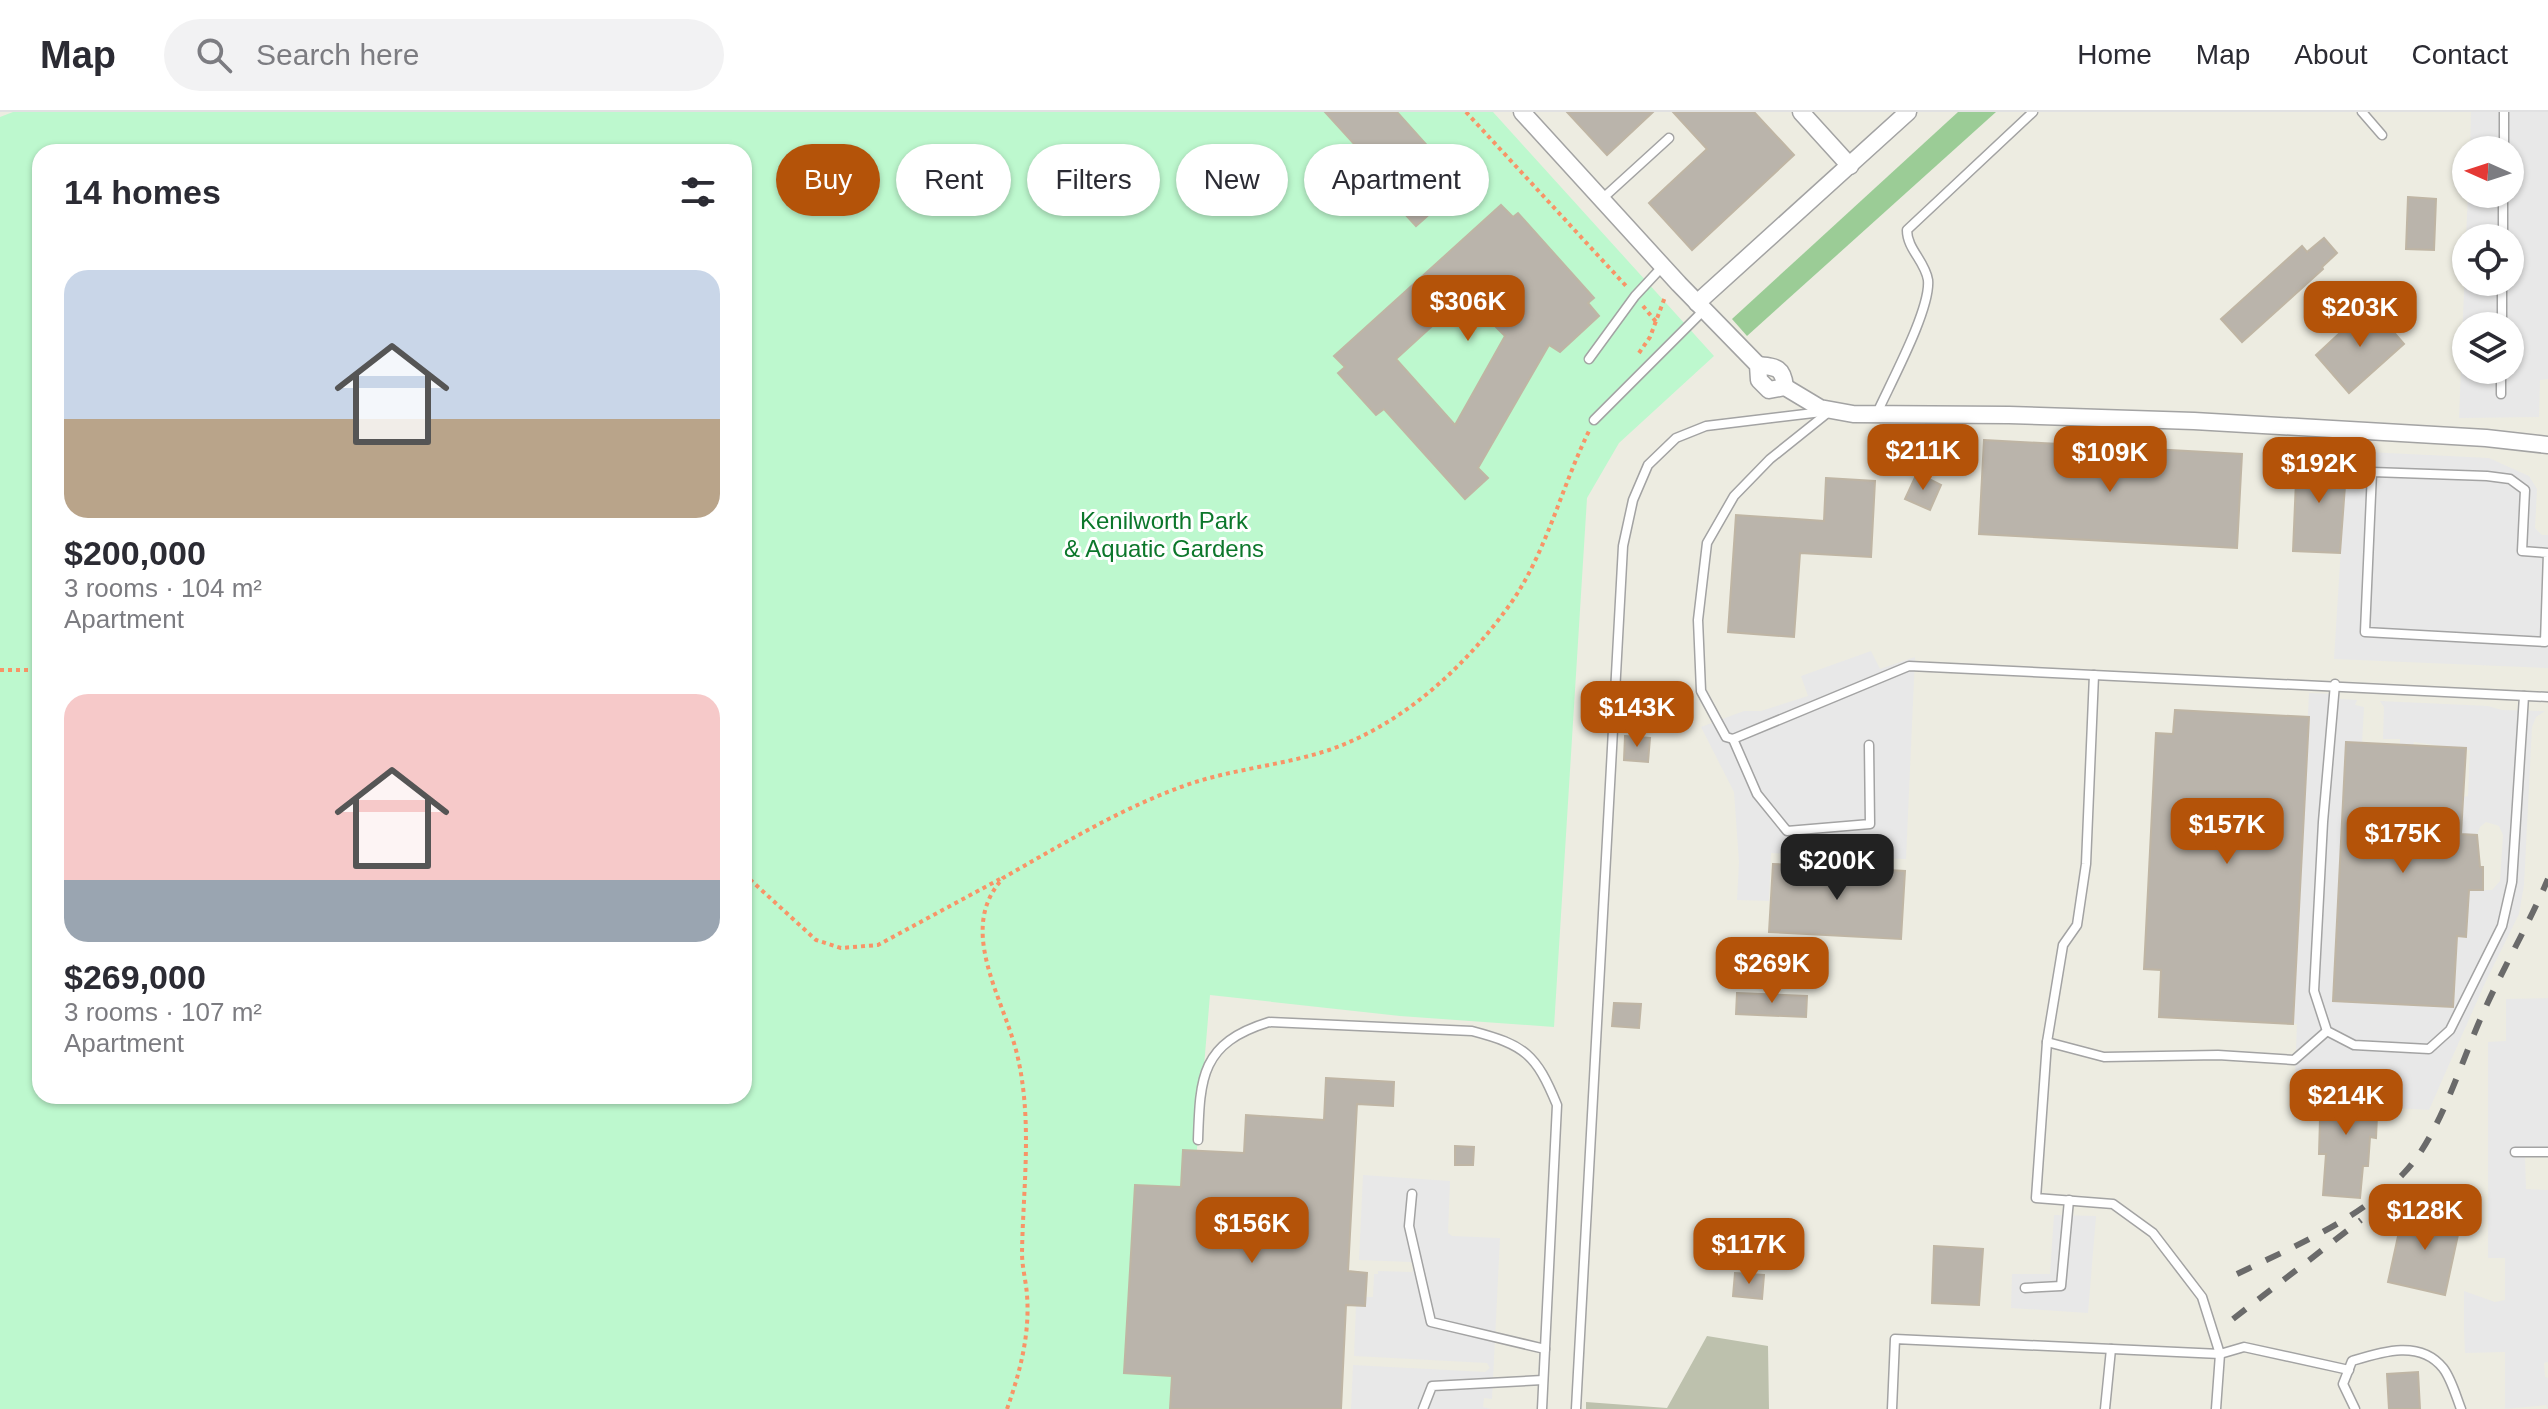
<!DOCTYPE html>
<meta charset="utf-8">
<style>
body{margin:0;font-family:Arial,sans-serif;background:#f2f2f3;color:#2b2b33;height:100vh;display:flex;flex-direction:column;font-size:30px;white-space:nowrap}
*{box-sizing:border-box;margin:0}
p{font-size:26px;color:#7c7c81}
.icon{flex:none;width:44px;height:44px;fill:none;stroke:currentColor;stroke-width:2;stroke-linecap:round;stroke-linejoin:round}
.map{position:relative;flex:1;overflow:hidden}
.sheet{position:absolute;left:32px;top:32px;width:720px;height:960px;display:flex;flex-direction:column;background:#fff;border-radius:24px;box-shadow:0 2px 6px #0004}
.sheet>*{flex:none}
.banner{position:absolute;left:776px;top:32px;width:760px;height:72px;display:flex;gap:16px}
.needle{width:52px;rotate:273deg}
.controls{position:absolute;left:2452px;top:24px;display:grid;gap:16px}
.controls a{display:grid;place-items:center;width:72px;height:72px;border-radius:50%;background:#fff;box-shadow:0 2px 6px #0004;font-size:40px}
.price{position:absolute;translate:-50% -68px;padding:0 18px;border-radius:16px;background:#b45309;color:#fff;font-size:26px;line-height:52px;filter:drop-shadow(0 2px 4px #0008)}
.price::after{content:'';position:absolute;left:50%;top:48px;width:24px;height:18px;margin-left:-12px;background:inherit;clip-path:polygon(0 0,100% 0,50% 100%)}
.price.on{background:#222;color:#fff}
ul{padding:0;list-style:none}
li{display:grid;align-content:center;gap:16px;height:424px;padding:0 32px}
li span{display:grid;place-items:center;height:248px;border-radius:24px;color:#555}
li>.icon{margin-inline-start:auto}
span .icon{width:144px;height:144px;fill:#fffc;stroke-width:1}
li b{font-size:34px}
h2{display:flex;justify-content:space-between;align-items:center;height:96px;padding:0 32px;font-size:34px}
.chip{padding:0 28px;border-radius:36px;background:#fff;box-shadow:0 2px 6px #0004;font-size:28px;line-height:72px}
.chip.on{background:#b45309;color:#fff}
header{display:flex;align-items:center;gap:48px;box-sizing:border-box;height:112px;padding:0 40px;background:#fff;border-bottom:2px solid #e1e1e2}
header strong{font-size:38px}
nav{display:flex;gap:44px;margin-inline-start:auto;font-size:28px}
.search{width:560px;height:72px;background:#f2f2f3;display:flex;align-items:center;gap:20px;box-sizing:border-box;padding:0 28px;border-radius:44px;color:#7c7c81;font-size:30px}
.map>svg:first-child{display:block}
.construction{fill:#bdc1ad}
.forest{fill:#9bcc96}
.park{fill:#bdf8ce;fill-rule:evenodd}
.parking{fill:#e8e8e8;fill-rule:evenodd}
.building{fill:#bab4ab;stroke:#bfb5a4;stroke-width:2;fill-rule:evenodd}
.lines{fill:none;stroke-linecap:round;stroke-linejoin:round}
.service-casing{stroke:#a3a3a3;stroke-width:11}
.minor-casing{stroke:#a3a3a3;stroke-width:19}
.path{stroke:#f89467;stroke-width:4;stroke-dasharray:4 4;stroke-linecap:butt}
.service{stroke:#fff;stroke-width:8}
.minor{stroke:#fff;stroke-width:16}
.rail{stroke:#6a6a6a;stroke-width:6;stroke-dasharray:16 16;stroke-linecap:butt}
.labels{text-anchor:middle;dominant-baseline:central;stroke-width:6;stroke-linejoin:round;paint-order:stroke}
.park-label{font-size:24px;fill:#0c772b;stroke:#fff}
</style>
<header>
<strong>Map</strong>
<div class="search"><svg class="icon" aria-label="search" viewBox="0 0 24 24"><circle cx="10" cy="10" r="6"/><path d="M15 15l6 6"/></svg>Search here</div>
<nav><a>Home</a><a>Map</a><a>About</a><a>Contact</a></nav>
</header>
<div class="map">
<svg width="2548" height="1297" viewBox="0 0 2548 1297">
<rect width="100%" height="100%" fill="#edece1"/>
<polygon class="construction" points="1707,1224 1768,1234 1769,1297 1586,1297 1586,1290 1667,1296"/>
<polygon class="forest" points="1958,0 1996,0 1747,224 1732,207"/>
<path class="park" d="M13,0H1493L1714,244L1619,331L1587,386L1554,915L1400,904L1210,883L1175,1297H0V5ZM40,40H744V984H40Z"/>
<g class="parking">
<path d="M2471,0H2548V267L2540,268L2539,305L2459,306L2466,129V170H2510V126H2466L2468,82H2510V38H2470ZM2466,214H2510V258H2466Z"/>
<polygon points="2347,339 2489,346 2529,364 2537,377 2535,416 2542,423 2548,423 2548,556 2334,547"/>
<polygon points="1871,539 1880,557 1915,545 1906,747 1878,746 1878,757 1869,757 1869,745 1854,745 1853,756 1842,756 1842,744 1771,741 1769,789 1737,788 1739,750 1734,680 1701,615 1744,599 1761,599 1808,584 1801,564"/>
<polygon points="2309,581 2339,582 2340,587 2357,588 2355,593 2364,595 2362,631 2346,631 2334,889 2453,895 2457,824 2466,824 2469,778 2492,778 2500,769 2503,723 2499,714 2486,710 2480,715 2477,723 2461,722 2463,685 2468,684 2470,638 2414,630 2413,634 2400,633 2400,627 2383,627 2384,595 2380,589 2488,594 2502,598 2545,599 2536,605 2532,615 2524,773 2519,802 2485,871 2429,998 2294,989 2297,912 2293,912"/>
<polygon points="2548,886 2548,1044 2525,1045 2526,1077 2548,1078 2548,1250 2544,1251 2545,1265 2548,1266 2548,1297 2546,1293 2505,1297 2505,1240 2465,1241 2464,1217 2464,1179 2495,1190 2505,1188 2505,1146 2488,1146 2488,930 2506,929 2506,887"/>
<polygon points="1363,1063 1450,1069 1448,1121 1452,1124 1500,1126 1492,1287 1484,1286 1483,1295 1491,1297 1351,1297 1353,1253 1485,1260 1490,1256 1487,1251 1354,1244 1356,1193 1365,1194 1366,1185 1373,1185 1374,1162 1378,1162 1378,1159 1412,1160 1415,1156 1411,1150 1359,1148"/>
<polygon points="2054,1103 2096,1104 2088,1201 2011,1196 2012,1162 2050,1162"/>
</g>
<g class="building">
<polygon points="1325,0 1397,0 1440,48 1447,42 1469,67 1416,114 1393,89 1392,85 1398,80"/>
<polygon points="1567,0 1653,0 1607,43"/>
<polygon points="1673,0 1754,0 1794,43 1692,138 1649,91 1707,37"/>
<polygon points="2408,85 2436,87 2434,138 2406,137"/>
<path d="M1501,93L1513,105L1518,101L1594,186L1588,191L1599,204L1560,240L1549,233L1478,356L1488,366L1465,387L1384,297L1376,303L1338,261L1345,255L1334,244ZM1465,184L1505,224L1455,313L1396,247Z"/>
<polygon points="2324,126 2337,141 2322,155 2323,157 2242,230 2221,207 2302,134 2307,140"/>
<polygon points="2370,193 2404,232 2349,281 2316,243"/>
<polygon points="1984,328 2242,342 2237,436 1979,422"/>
<polygon points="2297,345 2347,347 2340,441 2293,439"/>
<polygon points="1917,361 1941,373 1930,398 1905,387"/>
<polygon points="1826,366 1875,369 1871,445 1800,441 1794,525 1728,520 1736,403 1824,409"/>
<polygon points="2175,598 2309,605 2293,912 2159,905 2161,858 2144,857 2156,621 2173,622"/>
<polygon points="1625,624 1650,626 1648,650 1624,648"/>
<polygon points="2346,630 2466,636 2461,722 2477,723 2480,755 2483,755 2483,778 2469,778 2466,825 2457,824 2453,895 2333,889"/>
<polygon points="1773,752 1905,759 1901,827 1769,820"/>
<polygon points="1737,881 1807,884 1806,905 1736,902"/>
<polygon points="1614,891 1641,892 1639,916 1612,914"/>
<polygon points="1326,966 1394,970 1393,994 1357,992 1348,1159 1367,1161 1365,1194 1346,1193 1341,1297 1170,1297 1172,1264 1124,1261 1135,1073 1181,1075 1183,1038 1244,1041 1246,1003 1324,1008"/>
<polygon points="2329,970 2370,973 2368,991 2373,992 2373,1004 2377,1004 2376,1026 2370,1025 2368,1054 2363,1054 2360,1086 2323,1083 2326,1042 2319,1042 2320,1007 2324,971"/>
<polygon points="1455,1034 1474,1035 1473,1053 1455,1053"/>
<polygon points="2404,1097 2461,1109 2445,1183 2388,1170"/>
<polygon points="1934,1134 1983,1137 1979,1193 1932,1191"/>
<polygon points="1735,1161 1764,1163 1762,1187 1733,1184"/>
<polygon points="2418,1260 2420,1297 2389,1297 2387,1262"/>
</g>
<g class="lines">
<defs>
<g id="service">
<polyline points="2362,0 2382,23"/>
<polyline points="2504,38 2504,0"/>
<polyline points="1602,87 1669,26"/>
<polyline points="2503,126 2503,82"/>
<polyline points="2502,214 2502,170"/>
<polyline points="1589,247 1635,184 1662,155"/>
<polyline points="2501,282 2501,258"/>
<polyline points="1830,299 1770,347 1734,384 1707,431 1698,508 1701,579 1726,625 1733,627 1909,554 2548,585"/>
<path d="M1877,301C1890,272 1931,197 1928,168C1925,149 1907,137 1907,118L2033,0"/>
<polyline points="1594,308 1704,198"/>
<polygon points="2372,360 2487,364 2510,367 2525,378 2522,439 2548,441 2545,530 2365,520"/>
<polyline points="2335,572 2323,710 2314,879 2327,919 2354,933 2429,937 2450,918 2502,814 2512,770 2524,584"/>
<polyline points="1733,627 1757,682 1787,719 1870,712 1869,633"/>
<polyline points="2047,930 2104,945 2218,943 2294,948 2327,919"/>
<path d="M1198,1028C1200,965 1201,931 1269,910L1472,919C1525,933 1536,942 1557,993L1542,1297"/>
<polyline points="2515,1040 2548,1040"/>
<polyline points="1412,1082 1409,1114 1431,1210 1545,1237"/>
<polyline points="2025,1176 2061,1174 2069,1088"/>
<polyline points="1423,1297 1432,1274 1543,1268"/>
<polyline points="1576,1297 1623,434 1633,388 1648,353 1676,326 1706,314 1822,300"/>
<polyline points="1892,1297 1895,1227 2220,1242 2202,1185 2153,1121 2113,1092 2036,1086 2047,930 2063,833 2077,813 2086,752 2094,563"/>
<polyline points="2105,1297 2111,1237"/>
<polyline points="2216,1297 2220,1242 2244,1235 2349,1258"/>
<path d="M2355,1297L2343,1272L2352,1249C2381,1240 2420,1227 2443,1256C2451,1266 2456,1284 2461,1297"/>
</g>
<g id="minor">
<polyline points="1522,0 1679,172 1758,253 1759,268 1769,278 1785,275 1820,296 1853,302 2009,303 2194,309 2486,326 2548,333"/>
<polyline points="1801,0 1850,54"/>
<polyline points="1697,191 1908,0"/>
<path d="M1758,253C1776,255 1783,255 1785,275"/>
</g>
</defs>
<use href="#service" class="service-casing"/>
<use href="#minor" class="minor-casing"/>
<g class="path">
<polyline points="1466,0 1627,175"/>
<polyline points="1643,194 1657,211"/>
<polyline points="1639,241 1650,225 1665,185"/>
<polyline points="0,558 40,558"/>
<polyline points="744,762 816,828 841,836 878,833 1000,767"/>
<path d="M1007,1297C1020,1260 1030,1223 1027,1183C1026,1169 1022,1155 1022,1141C1023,1078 1032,1014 1019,951C1011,910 987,870 983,828C981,803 987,784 1003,766C1061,733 1118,698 1181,675C1229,657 1281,654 1329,638C1404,612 1466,554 1511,491C1547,439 1561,376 1589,319"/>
</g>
<use href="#service" class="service"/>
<use href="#minor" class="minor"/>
<g class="rail">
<path d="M2237,1162C2295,1134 2358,1108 2403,1062C2440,1025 2462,946 2484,899C2504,854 2529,812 2548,767"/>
<polyline points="2233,1207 2361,1108"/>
</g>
</g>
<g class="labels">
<g class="park-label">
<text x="1164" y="408">Kenilworth Park<tspan x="1164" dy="28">&amp; Aquatic Gardens</tspan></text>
</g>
</g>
</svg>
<div class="controls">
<a><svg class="needle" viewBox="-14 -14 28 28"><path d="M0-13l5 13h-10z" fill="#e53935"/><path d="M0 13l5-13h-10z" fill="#7c7c81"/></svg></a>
<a><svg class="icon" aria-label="locate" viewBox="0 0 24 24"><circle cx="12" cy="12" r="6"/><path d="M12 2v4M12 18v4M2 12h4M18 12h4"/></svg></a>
<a><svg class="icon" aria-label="layers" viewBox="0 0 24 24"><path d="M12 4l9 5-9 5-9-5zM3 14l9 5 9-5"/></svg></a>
</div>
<b class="price" style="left:1468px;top:231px">$306K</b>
<b class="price" style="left:2360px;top:237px">$203K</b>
<b class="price" style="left:1923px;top:380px">$211K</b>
<b class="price" style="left:2110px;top:382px">$109K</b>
<b class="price" style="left:2319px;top:393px">$192K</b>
<b class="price" style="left:1637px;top:637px">$143K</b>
<b class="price" style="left:2227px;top:754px">$157K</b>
<b class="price" style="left:2403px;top:763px">$175K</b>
<b class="price on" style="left:1837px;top:790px">$200K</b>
<b class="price" style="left:1772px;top:893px">$269K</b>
<b class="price" style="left:2346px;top:1025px">$214K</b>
<b class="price" style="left:2425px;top:1140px">$128K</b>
<b class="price" style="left:1252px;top:1153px">$156K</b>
<b class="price" style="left:1749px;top:1174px">$117K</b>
<div class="banner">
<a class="chip on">Buy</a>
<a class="chip">Rent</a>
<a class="chip">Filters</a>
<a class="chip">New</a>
<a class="chip">Apartment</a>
</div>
<section class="sheet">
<h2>14 homes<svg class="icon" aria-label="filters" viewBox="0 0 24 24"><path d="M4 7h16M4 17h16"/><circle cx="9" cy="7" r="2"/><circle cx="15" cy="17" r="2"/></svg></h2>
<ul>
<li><span style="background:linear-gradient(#c9d6e8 60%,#b9a48a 0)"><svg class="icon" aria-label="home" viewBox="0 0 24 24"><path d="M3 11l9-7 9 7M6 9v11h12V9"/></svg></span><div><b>$200,000</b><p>3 rooms · 104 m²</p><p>Apartment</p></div></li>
<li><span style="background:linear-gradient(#f6c9c9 75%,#9aa5b1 0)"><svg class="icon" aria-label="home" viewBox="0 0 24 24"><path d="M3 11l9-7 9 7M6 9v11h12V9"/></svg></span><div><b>$269,000</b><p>3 rooms · 107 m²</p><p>Apartment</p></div></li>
</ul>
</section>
</div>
